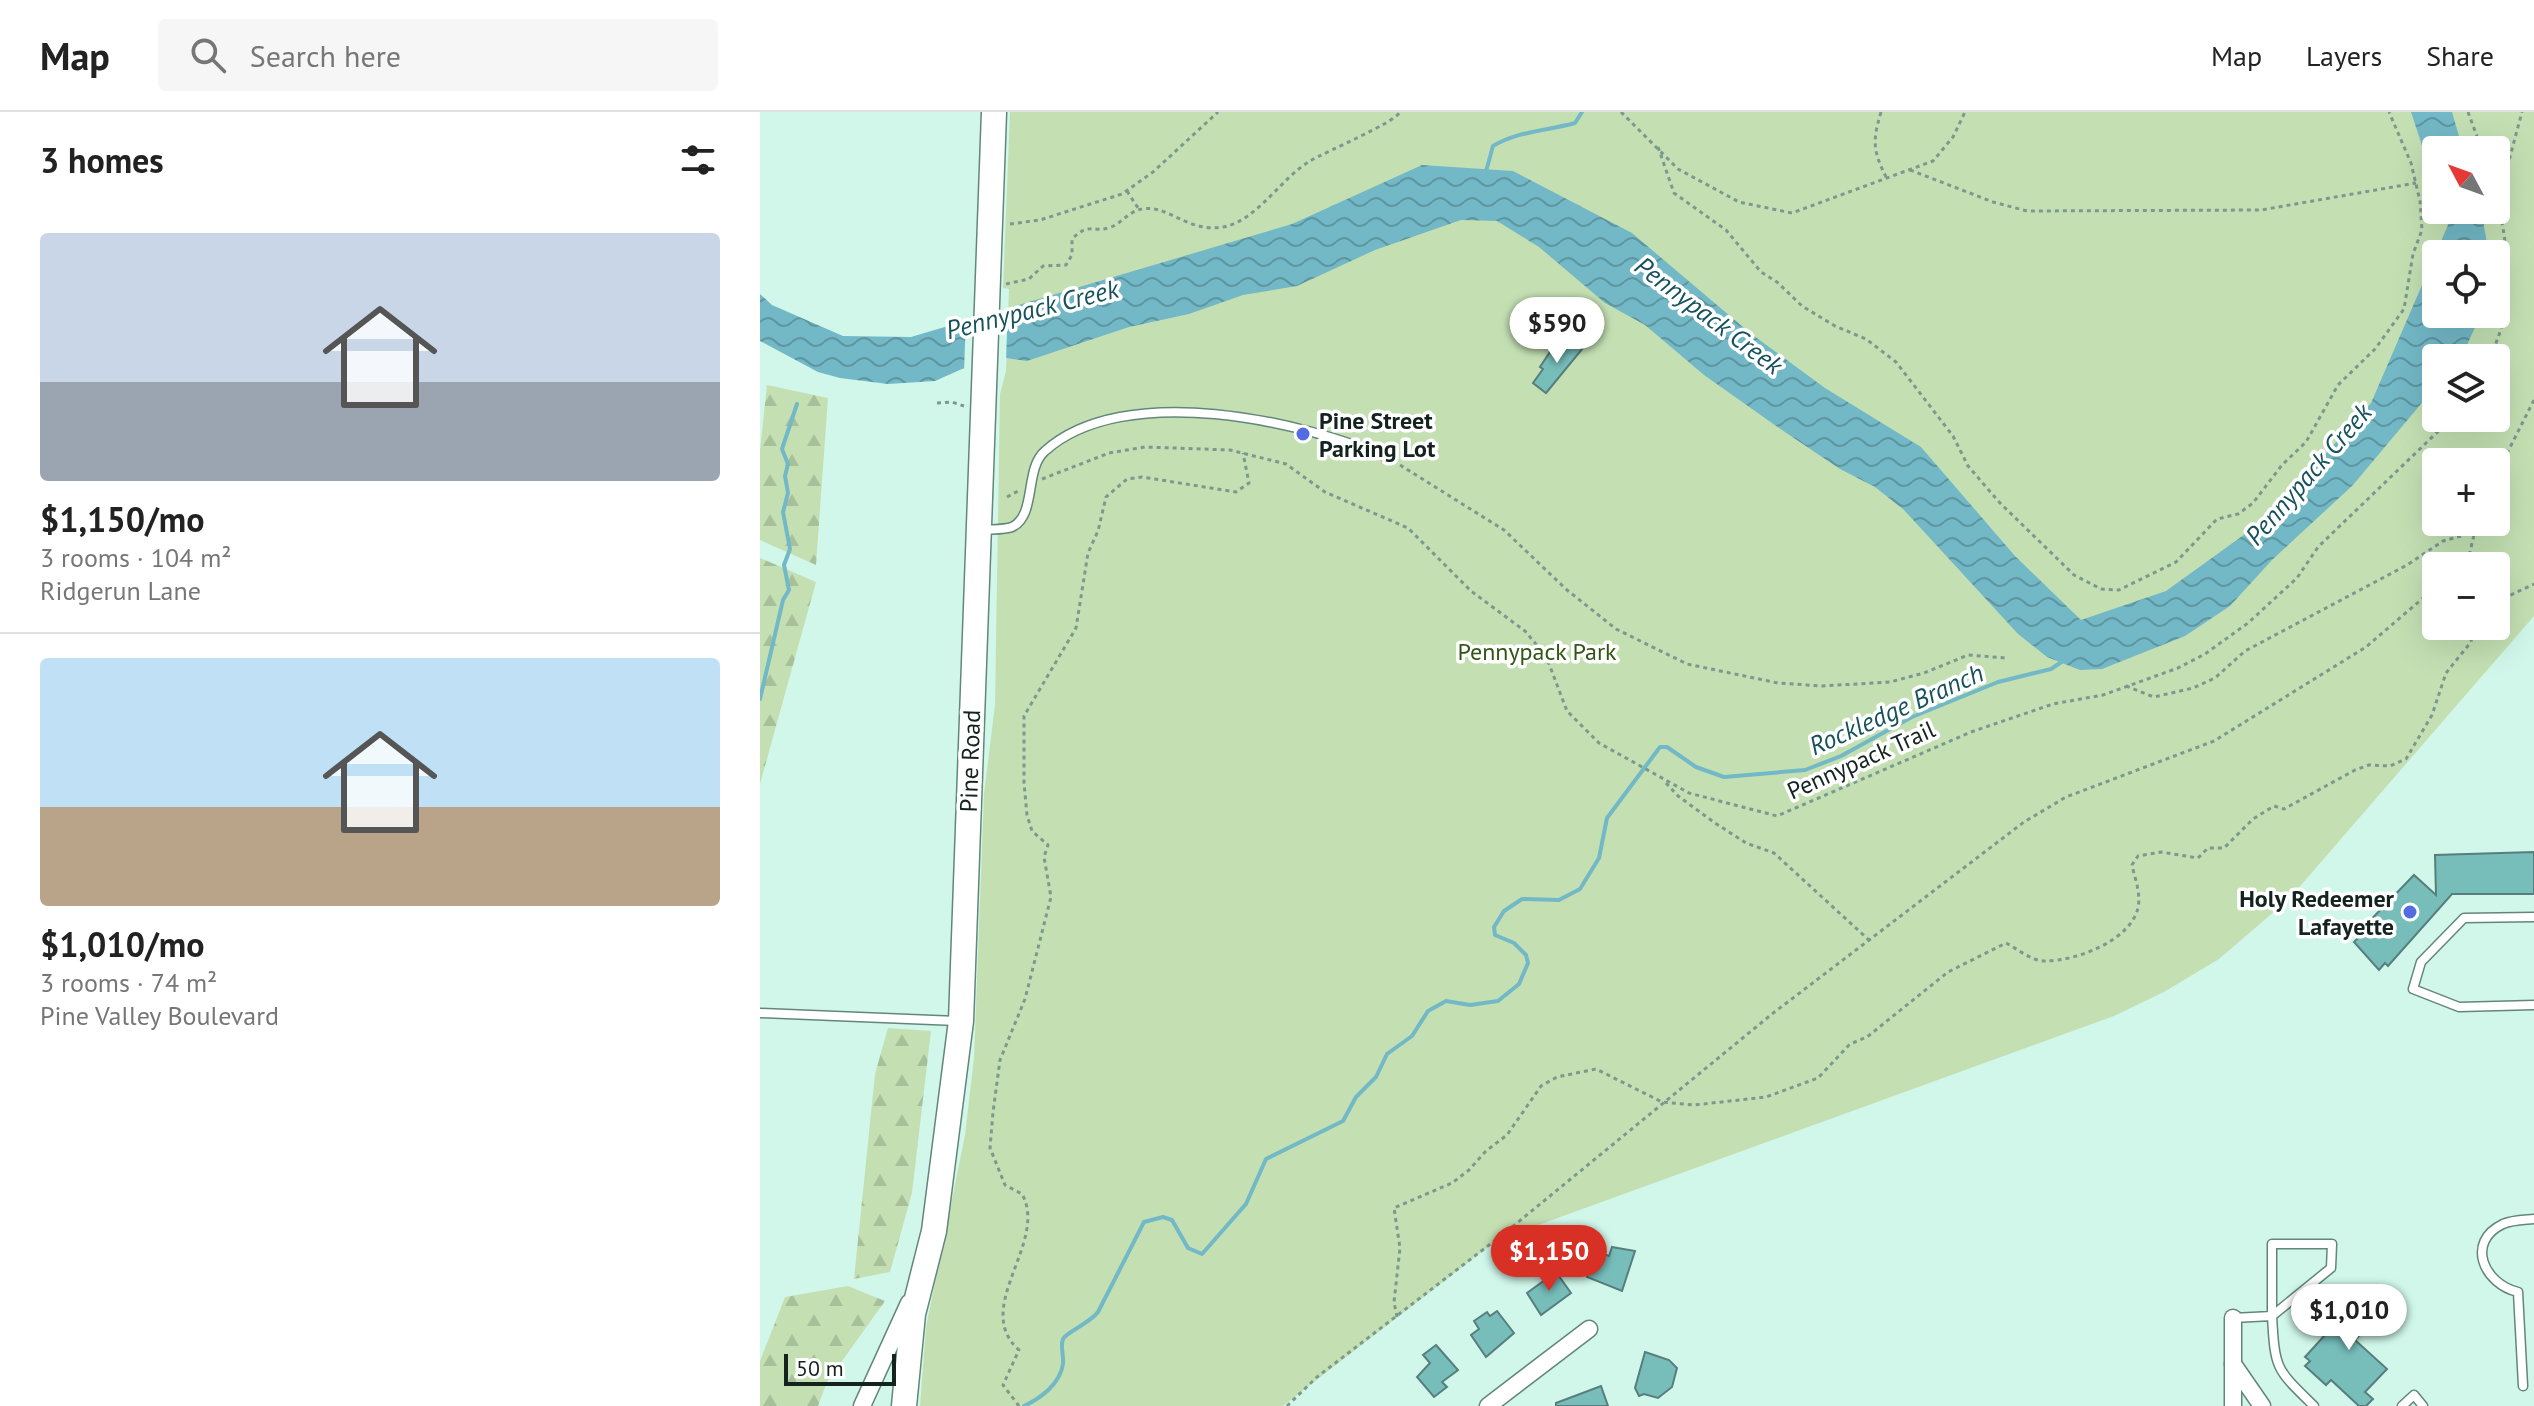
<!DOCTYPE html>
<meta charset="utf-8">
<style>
body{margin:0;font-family:"PT Sans",sans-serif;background:#f6f6f6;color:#222;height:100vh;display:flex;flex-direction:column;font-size:30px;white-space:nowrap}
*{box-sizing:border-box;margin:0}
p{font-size:26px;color:#767676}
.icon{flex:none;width:44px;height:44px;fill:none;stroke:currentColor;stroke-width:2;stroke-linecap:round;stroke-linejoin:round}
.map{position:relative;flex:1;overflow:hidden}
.drawer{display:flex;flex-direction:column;background:#fff;width:760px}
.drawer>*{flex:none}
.needle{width:52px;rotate:311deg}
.tools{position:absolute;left:1662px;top:24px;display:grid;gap:16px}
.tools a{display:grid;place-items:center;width:88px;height:88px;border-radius:8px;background:#fff;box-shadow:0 8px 32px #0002;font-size:40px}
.scale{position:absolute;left:24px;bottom:20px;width:112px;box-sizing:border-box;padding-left:8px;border:4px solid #14231e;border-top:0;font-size:22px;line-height:28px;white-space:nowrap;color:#14231e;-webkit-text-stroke:6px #fff;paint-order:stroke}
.price{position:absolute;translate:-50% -68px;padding:0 18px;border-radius:28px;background:#fff;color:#222;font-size:26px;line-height:52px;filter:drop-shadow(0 2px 4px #0008)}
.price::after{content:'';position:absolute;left:50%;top:48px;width:24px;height:18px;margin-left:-12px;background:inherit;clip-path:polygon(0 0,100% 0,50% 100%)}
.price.selected{background:#d93025;color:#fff}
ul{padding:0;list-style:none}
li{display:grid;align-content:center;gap:16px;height:424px;padding:0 40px}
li+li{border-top:2px solid #e0e0e0}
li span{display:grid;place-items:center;height:248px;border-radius:8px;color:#555}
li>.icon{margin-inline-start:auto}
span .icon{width:144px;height:144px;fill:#fffc;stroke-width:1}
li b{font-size:34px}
h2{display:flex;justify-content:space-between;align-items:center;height:96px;padding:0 40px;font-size:34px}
header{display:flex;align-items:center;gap:48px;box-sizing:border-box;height:112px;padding:0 40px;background:#fff;border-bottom:2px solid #e0e0e0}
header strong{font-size:38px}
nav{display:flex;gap:44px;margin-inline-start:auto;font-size:28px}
.search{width:560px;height:72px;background:#f6f6f6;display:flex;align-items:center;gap:20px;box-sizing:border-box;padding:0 28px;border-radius:8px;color:#767676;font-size:30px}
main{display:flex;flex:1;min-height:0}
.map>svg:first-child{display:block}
.forest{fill:url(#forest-firs)}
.park{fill:#c4e0b3;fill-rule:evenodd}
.water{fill:url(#water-waves)}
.pier{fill:#d0f7ea}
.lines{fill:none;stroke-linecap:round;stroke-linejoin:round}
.stream{stroke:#73b8c6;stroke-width:4}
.building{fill:#77bebb;stroke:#577e7c;stroke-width:2}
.lane-casing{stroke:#63867b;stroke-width:11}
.street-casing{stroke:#63867b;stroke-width:19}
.secondary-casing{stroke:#63867b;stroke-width:27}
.path{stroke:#7c998f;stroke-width:3;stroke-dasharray:4 4;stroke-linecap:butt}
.lane{stroke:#fff;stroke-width:8}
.street{stroke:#fff;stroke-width:16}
.secondary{stroke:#fff;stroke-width:24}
.poi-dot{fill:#546ce2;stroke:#fff;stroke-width:3}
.labels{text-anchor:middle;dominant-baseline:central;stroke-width:7;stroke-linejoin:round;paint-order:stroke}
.poi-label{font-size:24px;font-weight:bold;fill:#14231e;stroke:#fff;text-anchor:start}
.park-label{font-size:24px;fill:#325513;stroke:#fff}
.street-label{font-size:24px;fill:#14231e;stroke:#fff}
.water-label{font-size:26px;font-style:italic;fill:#16515c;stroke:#fff}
</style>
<header>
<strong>Map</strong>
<div class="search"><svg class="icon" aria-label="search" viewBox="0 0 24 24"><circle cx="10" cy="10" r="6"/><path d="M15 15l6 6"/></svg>Search here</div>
<nav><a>Map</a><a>Layers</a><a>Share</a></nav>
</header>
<main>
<section class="drawer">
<h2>3 homes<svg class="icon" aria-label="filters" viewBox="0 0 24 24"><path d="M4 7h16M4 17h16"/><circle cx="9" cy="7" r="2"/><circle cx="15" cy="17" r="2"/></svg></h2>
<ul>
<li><span style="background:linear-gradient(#c9d6e8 60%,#9aa5b1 0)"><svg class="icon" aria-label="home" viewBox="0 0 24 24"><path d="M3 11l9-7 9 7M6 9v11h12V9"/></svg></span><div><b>$1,150/mo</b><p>3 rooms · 104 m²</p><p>Ridgerun Lane</p></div></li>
<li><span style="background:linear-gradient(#bfe0f5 60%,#b9a48a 0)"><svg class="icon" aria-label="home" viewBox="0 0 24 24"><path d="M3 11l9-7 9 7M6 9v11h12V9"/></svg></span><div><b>$1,010/mo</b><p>3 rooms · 74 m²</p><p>Pine Valley Boulevard</p></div></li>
</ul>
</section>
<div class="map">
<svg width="1774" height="1294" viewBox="0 0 1774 1294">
<defs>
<pattern id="forest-firs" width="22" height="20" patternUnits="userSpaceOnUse" patternTransform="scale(2)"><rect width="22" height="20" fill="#c4e0b3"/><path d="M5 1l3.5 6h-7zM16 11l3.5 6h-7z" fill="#a8c09a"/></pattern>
<pattern id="water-waves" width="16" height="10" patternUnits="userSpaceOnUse" patternTransform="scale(2)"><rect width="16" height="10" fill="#73b8c6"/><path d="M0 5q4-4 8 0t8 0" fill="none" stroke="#5d95a0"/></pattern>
</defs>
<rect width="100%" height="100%" fill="#d0f7ea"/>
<g class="forest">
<polygon points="7,273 68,286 56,453 0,428 0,338"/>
<polygon points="0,446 56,470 0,672"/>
<polygon points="128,916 171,919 152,1081 130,1160 94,1167 115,962"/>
<polygon points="88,1174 125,1189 67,1270 58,1294 0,1294 0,1249 25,1185"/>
</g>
<path class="park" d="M250,0H1774V504L1529,787L1459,847L1404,880L1354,904L737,1128L523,1294H160L166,1215L205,1023L214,946L224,682L235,593L240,282L246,259L249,177L243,176ZM1676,38H1736V98H1676ZM1676,142H1736V202H1676ZM1676,246H1736V306H1676ZM1676,350H1736V410H1676ZM1676,454H1736V514H1676Z"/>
<g class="water">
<polygon points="1651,0 1692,0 1703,38 1676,38 1676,76"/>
<polygon points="662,53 753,59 872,121 990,221 1065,276 1161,335 1255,444 1321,508 1406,479 1510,404 1611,291 1688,113 1683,98 1721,98 1729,142 1676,142 1676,202 1721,202 1701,246 1676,246 1676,274 1593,373 1512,448 1470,494 1425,524 1342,557 1320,558 1287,545 1258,522 1144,398 1115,375 1080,357 1019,316 944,263 885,213 845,191 779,135 737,109 701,108 615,138 537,174 483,183 429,202 369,215 267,249 246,246 202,257 175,269 128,272 80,266 58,260 0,229 0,182 12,193 83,224 151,225 532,112"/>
</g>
<polygon class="pier" points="248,191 246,250 204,260 206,204"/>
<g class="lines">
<g class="stream">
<path d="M725,63L733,34C758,19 786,19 815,11L822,0"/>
<polyline points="0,587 23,488 29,478 24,453 30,437 23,400 28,381 25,364 28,352 22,337 37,292"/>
<path d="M264,1294C281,1286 300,1272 303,1252C304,1244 300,1234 303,1227C305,1221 330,1211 338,1200L384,1110L403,1105L412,1108L428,1136L442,1142L486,1092L506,1047L583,1009L596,985L616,965L627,942L652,924L668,899L686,889L710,893L738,889L759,872L768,851L766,843L754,831L735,823L734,815L744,799L762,787L799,788L820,777L839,746L847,706L900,635H907L936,655L964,665L1045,658L1081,644L1152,605L1238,570L1291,557L1306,547"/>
</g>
</g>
<g class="building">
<polygon points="810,227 823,236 786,281 773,271 783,257 780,255 796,231 804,237"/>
<polygon points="1774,740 1774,782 1692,782 1628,854 1625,851 1619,858 1594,830 1599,825 1596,823 1654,763 1676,783 1675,743"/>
<polygon points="852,1135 875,1139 862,1179 827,1165 836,1139 849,1144"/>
<polygon points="796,1160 811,1181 781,1203 767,1181"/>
<polygon points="1607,1177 1625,1194 1595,1228 1627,1257 1605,1280 1613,1287 1606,1294 1599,1294 1571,1268 1566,1273 1545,1254 1550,1249 1545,1245"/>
<polygon points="737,1199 754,1221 726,1245 711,1223 719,1217 714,1209 727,1200 730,1204"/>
<polygon points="676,1233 698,1258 682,1270 687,1275 674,1285 657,1265 670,1251 663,1243"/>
<polygon points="885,1240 909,1248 917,1256 912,1275 898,1286 884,1282 879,1284 875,1276"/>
<polygon points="841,1274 848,1294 796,1294 796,1291"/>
</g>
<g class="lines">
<defs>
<g id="lane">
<path d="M222,418C231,417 244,418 252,415C277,403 264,357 285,339C364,268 544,309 630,347"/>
<polyline points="1774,805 1704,806 1661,850 1653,877 1699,895 1774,893"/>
<polyline points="0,901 197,909"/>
<path d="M1473,1206L1512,1204V1132H1572L1571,1156L1512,1204C1515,1258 1516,1257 1554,1294"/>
<path d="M1763,1274L1758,1180C1724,1172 1705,1130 1743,1112C1752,1108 1764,1108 1774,1107"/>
<polyline points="1642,1294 1654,1283 1663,1294"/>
</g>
<g id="street">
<polyline points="1473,1252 1502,1294"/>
<polyline points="102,1294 149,1191"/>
<polyline points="728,1294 829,1217"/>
<polyline points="1473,1294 1473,1206"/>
</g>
<polyline id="secondary" points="144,1294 153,1202 174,1119 201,909 234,0"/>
</defs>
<use href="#lane" class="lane-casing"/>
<use href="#street" class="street-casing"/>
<use href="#secondary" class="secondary-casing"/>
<g class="path">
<polyline points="861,0 918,57 979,90 1032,101 1173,49 1193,25 1205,0"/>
<path d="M1121,0C1112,30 1113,39 1127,67"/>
<polyline points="1708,0 1722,38"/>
<polyline points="898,35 914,81 966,118 1001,160 1017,170 1042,194 1075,214 1106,227 1136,250 1193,324 1208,354 1240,391 1314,463 1341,477 1359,478 1416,450 1457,407 1478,402 1493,391 1522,353 1546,330 1578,273 1615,237 1644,197 1653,142 1662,118 1660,89 1651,51 1629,0"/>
<polyline points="1150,58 1233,90 1267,99 1501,98 1656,71"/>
<polyline points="1736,66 1747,56 1762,0"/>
<polyline points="367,79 378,96"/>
<polyline points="250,112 280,108 362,82 393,60 458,0"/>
<path d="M246,172L269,167L283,154L306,153L312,143V127C330,109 333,122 351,115C362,111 369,99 382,97C408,92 427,121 463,115C497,109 521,66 550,49C567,39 634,11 640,0"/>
<path d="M1729,246C1756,196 1749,136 1736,83"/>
<polyline points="177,291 192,290 204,294"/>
<polyline points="640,353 744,418 807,478 856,517 927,552 1018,571 1062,574 1130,570 1164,561 1208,543 1246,546"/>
<polyline points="1736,363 1774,288"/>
<polyline points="282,367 349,341 385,335 470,338 526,352 565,380 648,416 711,479 765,519 786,544 807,599 839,631 929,681 1017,704 1211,620 1293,592 1343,583 1418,556 1445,542 1488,511 1537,466 1558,435 1692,306"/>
<polyline points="247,385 258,379"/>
<polyline points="1698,454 1709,444 1717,410"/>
<polyline points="1736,490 1774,472"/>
<polyline points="1366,574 1394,585 1433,576 1455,566 1485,539 1647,453 1683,429 1715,420"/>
<polyline points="906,671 918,684 955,711 986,731 1014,741 1110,829"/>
<path d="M637,1205L634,1190L640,1136L634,1096L692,1071L709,1058L726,1039L747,1023L781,974L797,965L836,957L902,990L934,993L1006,985L1058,966L1090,932L1107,925L1188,860L1246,831C1258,837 1271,849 1285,849C1316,849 1370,829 1378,796C1381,781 1375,767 1372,753L1378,744L1401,740L1438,746L1448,736H1464L1493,707L1514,694L1524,697L1595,658L1609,653L1630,654L1646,647L1672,603L1686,561L1711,530L1713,514"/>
<path d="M259,1294L243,1273L259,1238C211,1196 289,1130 262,1082L245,1073L230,1036L233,1000L240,948L265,887L291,785L284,745L288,733L272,719L267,703L264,671V604L316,516L328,441L338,419L346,385L367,367L382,365L476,380L489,371L483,341"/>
<polyline points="527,1294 557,1265 746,1120 1012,902 1264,710 1306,685 1454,629 1606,535 1676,475"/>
</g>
<use href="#lane" class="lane"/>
<use href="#street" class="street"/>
<use href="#secondary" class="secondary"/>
</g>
<g class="poi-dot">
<circle cx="543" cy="322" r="8"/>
<circle cx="1650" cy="800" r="8"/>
</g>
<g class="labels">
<g class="poi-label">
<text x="559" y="308">Pine Street<tspan x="559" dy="28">Parking Lot</tspan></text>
<text x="1634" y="786" text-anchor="end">Holy Redeemer<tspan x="1634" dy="28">Lafayette</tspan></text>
</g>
<g class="park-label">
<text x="777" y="539">Pennypack Park</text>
</g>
<g class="street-label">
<text transform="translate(1101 648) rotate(-24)">Pennypack Trail</text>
<text transform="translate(210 649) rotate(-88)">Pine Road</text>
</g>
<g class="water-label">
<text transform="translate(272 197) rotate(-14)">Pennypack Creek</text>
<text transform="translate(949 203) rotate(37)">Pennypack Creek</text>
<text transform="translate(1548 362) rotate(-49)">Pennypack Creek</text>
<text transform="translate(1136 597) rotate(-24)">Rockledge Branch</text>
</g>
</g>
</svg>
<div class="tools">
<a><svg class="needle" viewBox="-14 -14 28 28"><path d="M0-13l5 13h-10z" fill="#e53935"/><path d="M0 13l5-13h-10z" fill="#767676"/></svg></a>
<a><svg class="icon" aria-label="locate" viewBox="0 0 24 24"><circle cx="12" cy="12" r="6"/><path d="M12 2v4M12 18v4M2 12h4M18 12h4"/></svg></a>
<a><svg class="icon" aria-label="layers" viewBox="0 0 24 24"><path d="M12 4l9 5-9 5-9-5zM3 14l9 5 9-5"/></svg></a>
<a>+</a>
<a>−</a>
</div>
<div class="scale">50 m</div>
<b class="price" style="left:797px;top:253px">$590</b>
<b class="price selected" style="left:789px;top:1181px">$1,150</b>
<b class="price" style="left:1589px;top:1240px">$1,010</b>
</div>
</main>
